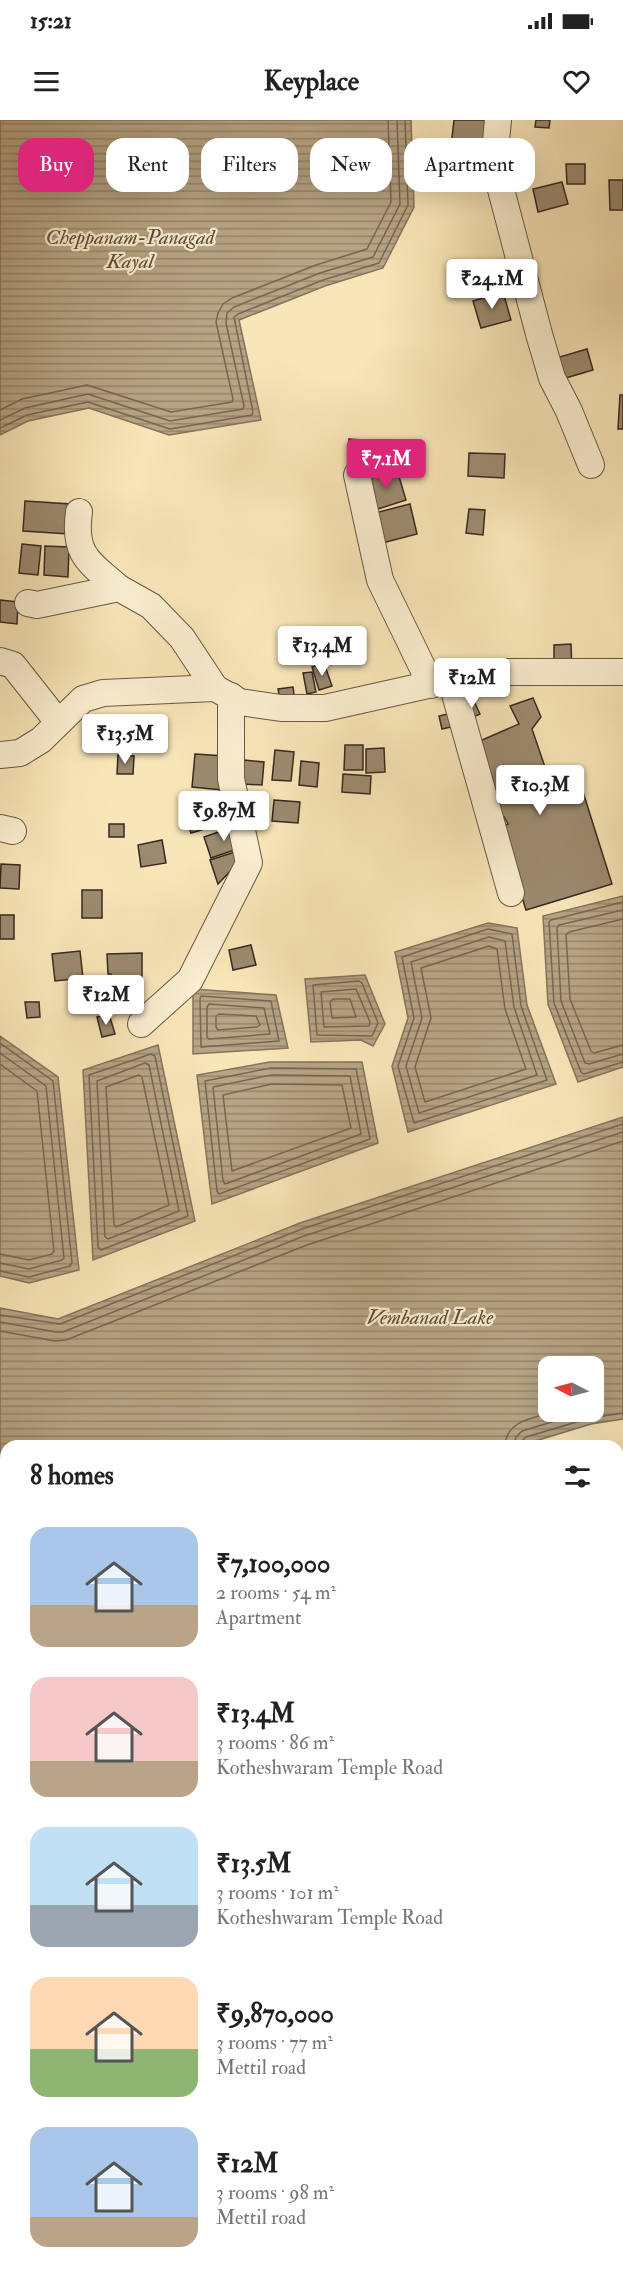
<!DOCTYPE html>
<meta charset="utf-8">
<style>
body{margin:0;font-family:"IM FELL Double Pica",serif;background:#f2f2f2;color:#222;height:100vh;display:flex;flex-direction:column;font-size:22px;white-space:nowrap}
*{box-sizing:border-box;margin:0}
p{font-size:20px;color:#767676}
.icon{flex:none;width:33px;height:33px;fill:none;stroke:currentColor;stroke-width:2;stroke-linecap:round;stroke-linejoin:round}
.map{position:relative;flex:1;overflow:hidden}
.drawer{position:absolute;left:0px;top:1320px;width:624px;height:834px;display:flex;flex-direction:column;background:#fff;border-radius:18px 18px 0 0;box-shadow:0 6px 24px #0002}
.drawer>*{flex:none}
.banner{position:absolute;left:18px;top:18px;width:588px;height:54px;display:flex;gap:12px}
.needle{width:39px;rotate:276deg}
.controls{position:absolute;left:538px;top:1236px;display:grid;gap:12px}
.controls a{display:grid;place-items:center;width:66px;height:66px;border-radius:12px;background:#fff;box-shadow:0 6px 24px #0002;font-size:30px}
.price{position:absolute;translate:-50% -51px;padding:0 14px;border-radius:6px;background:#fff;color:#222;font-size:20px;line-height:39px;filter:drop-shadow(0 2px 3px #0008)}
.price::after{content:'';position:absolute;left:50%;top:36px;width:18px;height:14px;margin-left:-9px;background:inherit;clip-path:polygon(0 0,100% 0,50% 100%)}
.price.active{background:#db2777;color:#fff}
ul{padding:0;list-style:none}
li{display:flex;align-items:center;gap:18px;height:150px;padding:0 30px}
li span{display:grid;place-items:center;flex:none;width:168px;height:120px;border-radius:18px;color:#555}
li>.icon{margin-inline-start:auto}
span .icon{width:72px;height:72px;fill:#fffc;stroke-width:1}
li b{font-size:26px}
h2{display:flex;justify-content:space-between;align-items:center;height:72px;padding:0 30px;font-size:26px}
.chip{padding:0 21px;border-radius:18px;background:#fff;box-shadow:0 6px 24px #0002;font-size:21px;line-height:54px}
.chip.active{background:#db2777;color:#fff}
.status{display:flex;justify-content:space-between;align-items:center;height:42px;padding:0 30px;background:#fff;direction:ltr}
.status svg{height:16px;fill:currentColor}
header{display:flex;justify-content:space-between;align-items:center;height:78px;padding:0 30px;background:#fff;font-size:27px;font-weight:700}
.map>svg:first-child{display:block}
.water{fill:url(#water-rules);stroke:#84735d;stroke-width:1.5;fill-rule:evenodd}
.lines{fill:none;stroke-linecap:round;stroke-linejoin:round}
.shore{stroke:#776653;stroke-width:1.5}
.building{fill:#9c8b70;stroke:#372821;stroke-width:1.5}
.minor-casing{stroke:#685847;stroke-width:28}
.minor{stroke:#fbefd1;stroke-width:26}
.labels{text-anchor:middle;dominant-baseline:central;stroke-width:4.5;stroke-linejoin:round;paint-order:stroke}
.water-label{font-size:21px;font-style:italic;fill:#5d4e3f;stroke:#fbefd1}
</style>
<div class="status"><b>15:21</b><svg viewBox="0 0 49 12"><path d="M0 12V9h3v3zM5 12V6h3v6zM10 12V3h3v9zM15 12V0h3v12zM26 1h20v11H26zM47 4h2v5h-2z"/></svg></div>
<header><svg class="icon" aria-label="menu" viewBox="0 0 24 24"><path d="M4 6h16M4 12h16M4 18h16"/></svg>Keyplace<svg class="icon" aria-label="heart" viewBox="0 0 24 24"><path d="M12 20l-8-8c-3-5 5-10 8-4 3-6 11-1 8 4z"/></svg></header>
<div class="map">
<svg width="623" height="2154" viewBox="0 0 623 2154">
<defs>
<pattern id="water-rules" width="6" height="5" patternUnits="userSpaceOnUse" patternTransform="scale(1.5)"><rect width="6" height="5" fill="#b7a585"/><path d="M0 2.5h6" fill="none" stroke="#96866c"/></pattern>
</defs>
<rect width="100%" height="100%" fill="#f9e6b8"/>
<filter id="stains"><feTurbulence type="fractalNoise" baseFrequency=".00333" numOctaves="4"/><feColorMatrix values="0 0 0 0 .2 0 0 0 0 .09 0 0 0 0 .02 0 0 0 .5 -.17"/></filter>
<radialGradient id="worn" r=".72"><stop offset=".6" stop-color="#630" stop-opacity="0"/><stop offset="1" stop-color="#630" stop-opacity=".3"/></radialGradient>
<g class="water">
<polygon points="0,0 411,0 414,87 383,148 325,166 239,200 261,300 169,315 89,288 28,301 0,315"/>
<polygon points="623,776 623,947 578,962 548,884 543,796"/>
<polygon points="488,803 517,808 527,885 556,964 408,1012 392,946 408,898 395,832"/>
<polygon points="365,855 385,904 373,926 361,920 311,922 305,859"/>
<polygon points="193,869 276,875 288,928 193,934"/>
<polygon points="0,916 58,957 79,1150 29,1163 0,1156"/>
<polygon points="158,925 195,1101 93,1140 83,950"/>
<polygon points="270,942 362,942 378,1023 212,1084 197,955"/>
<path d="M623,997V1299L591,1304L519,1326H6V1437H0V1188L58,1199L300,1103ZM549,1246H594V1292H549Z"/>
</g>
<g class="lines">
<g class="shore">
<polyline points="0,290 22,279 87,265 171,292 232,282 233,279 216,202 218,193 223,184 232,178 316,145 367,129 391,82 388,0"/>
<polyline points="0,300 25,288 88,274 170,301 243,289 244,286 226,203 227,193 234,187 320,153 373,137 400,84 397,0"/>
<polyline points="0,308 27,295 88,282 170,309 252,295 253,292 234,197 238,194 323,160 379,143 408,85 405,0"/>
<polyline points="623,782 551,800 549,802 554,883 581,952 584,954 623,942"/>
<polyline points="623,790 559,805 557,808 561,881 585,943 589,944 623,934"/>
<polyline points="623,799 569,812 566,815 570,879 591,931 594,933 623,925"/>
<polygon points="488,809 512,814 521,886 547,960 414,1003 398,946 414,898 402,837"/>
<polygon points="489,817 505,821 514,887 537,955 419,993 406,946 422,898 411,842"/>
<polygon points="489,826 497,829 505,889 526,949 425,982 415,947 431,898 421,848"/>
<polygon points="359,861 362,863 378,903 372,916 317,915 313,865"/>
<polygon points="356,869 370,902 369,906 324,907 321,872"/>
<polygon points="201,876 271,881 279,921 201,927 200,879"/>
<polygon points="333,879 350,879 356,897 332,898 330,882"/>
<polygon points="209,884 264,888 270,914 209,919 207,917 207,887"/>
<polygon points="219,894 256,896 260,905 257,907 218,910 216,907 216,896"/>
<polyline points="0,923 53,961 72,1143 70,1146 29,1157 0,1151"/>
<polyline points="0,933 46,966 64,1138 62,1140 29,1149 0,1143"/>
<polygon points="151,934 155,936 188,1096 101,1130 98,1127 89,955"/>
<polygon points="145,943 149,945 179,1091 108,1119 105,1117 97,961"/>
<polyline points="0,944 37,971 54,1131 52,1134 29,1140 0,1134"/>
<polygon points="271,948 356,949 370,1019 219,1074 217,1071 205,961"/>
<polygon points="139,955 142,957 169,1085 116,1107 114,1104 106,967"/>
<polygon points="271,955 350,956 361,1014 225,1064 223,1061 213,967"/>
<polygon points="272,964 342,965 351,1008 232,1051 223,975"/>
<polyline points="0,1195 60,1204 302,1109 623,1004"/>
<polyline points="0,1202 56,1212 63,1212 304,1116 623,1012"/>
<polyline points="0,1211 55,1221 66,1220 307,1125 623,1021"/>
<path d="M505,1326C506,1300 534,1298 554,1292"/>
<polyline points="514,1326 516,1317 522,1311 585,1292"/>
<polyline points="521,1326 522,1321 526,1317 590,1298 623,1293"/>
</g>
</g>
<g class="building">
<polygon points="454,0 486,0 483,29 451,26"/>
<polygon points="536,0 550,0 549,8 535,7"/>
<polygon points="566,44 585,44 585,64 567,64"/>
<polygon points="609,60 623,60 623,90 610,90"/>
<polygon points="562,62 568,84 538,92 533,69"/>
<polygon points="503,172 511,200 481,208 473,181"/>
<polygon points="587,229 593,250 559,260 553,239"/>
<polygon points="620,275 623,275 623,309 618,309"/>
<polygon points="349,319 389,322 388,345 348,343"/>
<polygon points="469,333 505,334 504,358 468,356"/>
<polygon points="397,350 406,380 375,390 365,360"/>
<polygon points="25,381 71,384 69,414 23,411"/>
<polygon points="410,384 417,414 382,423 375,393"/>
<polygon points="469,389 485,390 483,415 466,413"/>
<polygon points="22,424 41,426 38,455 19,453"/>
<polygon points="45,426 69,427 68,457 44,455"/>
<polygon points="0,480 18,482 17,504 0,502"/>
<polygon points="571,524 572,551 554,551 554,525"/>
<polygon points="324,543 332,566 319,570 312,547"/>
<polygon points="312,552 316,572 307,574 303,553"/>
<polygon points="293,567 295,582 281,585 278,569"/>
<polygon points="533,578 541,597 532,609 547,653 559,651 562,658 577,653 612,764 526,790 500,707 508,704 504,697 496,701 473,624 519,604 510,586"/>
<polygon points="473,579 480,594 471,598 464,583"/>
<polygon points="448,594 451,607 442,609 439,596"/>
<polygon points="345,625 363,625 363,650 344,650"/>
<polygon points="384,628 385,652 366,653 366,629"/>
<polygon points="275,630 294,632 291,661 272,660"/>
<polygon points="195,634 225,636 222,670 192,667"/>
<polygon points="118,635 134,636 133,654 117,654"/>
<polygon points="244,640 264,642 262,665 242,664"/>
<polygon points="301,641 319,643 317,667 299,665"/>
<polygon points="343,654 371,656 370,674 342,672"/>
<polygon points="274,680 300,682 298,703 272,701"/>
<polygon points="216,682 222,704 191,713 184,691"/>
<rect x="109" y="704" width="15" height="13"/>
<polygon points="236,706 243,727 211,738 204,717"/>
<polygon points="162,720 166,743 141,747 138,725"/>
<polygon points="235,732 238,743 218,764 210,740"/>
<polygon points="1,744 20,745 19,769 0,768"/>
<rect x="82" y="770" width="20" height="28"/>
<rect x="0" y="795" width="14" height="24"/>
<polygon points="251,825 256,845 233,850 229,830"/>
<polygon points="80,831 83,858 55,861 52,834"/>
<polygon points="142,833 142,858 128,858 128,865 111,865 111,854 108,854 107,834"/>
<polygon points="25,882 39,882 40,897 27,898"/>
<polygon points="109,894 115,914 102,917 97,897"/>
<polygon points="6,1672 6,1690 0,1690 0,1673"/>
<polygon points="618,1910 623,1921 623,1927 618,1930"/>
<rect x="0" y="1975" width="5" height="15"/>
<polygon points="618,2052 622,2052 623,2092 618,2092"/>
</g>
<g class="lines">
<defs>
<g id="minor">
<polyline points="498,0 494,43 539,214 552,258 569,291 591,345"/>
<polyline points="357,355 380,460 431,565"/>
<path d="M79,392C73,435 89,442 119,468"/>
<polyline points="28,483 37,485 119,468 151,486 182,518 215,568"/>
<polyline points="0,541 13,545 58,602"/>
<polyline points="451,560 511,773"/>
<polyline points="0,635 20,633 41,620 83,579 103,573 215,568 240,582 281,588 325,588 486,552 623,552"/>
<polyline points="0,708 13,711"/>
<polyline points="141,904 190,860 249,743 231,659 231,576"/>
<polyline points="618,1404 623,1418"/>
<polyline points="618,1706 623,1725"/>
<polyline points="618,1758 623,1757"/>
<polyline points="0,1854 6,1854"/>
<polyline points="618,2098 623,2098"/>
</g>
</defs>
<use href="#minor" class="minor-casing"/>
<use href="#minor" class="minor"/>
</g>
<g class="labels">
<g class="water-label">
<text x="130" y="117">Cheppanam-Panagad<tspan x="130" dy="24">Kayal</tspan></text>
<text x="430" y="1197">Vembanad Lake</text>
</g>
</g>
<rect width="100%" height="100%" filter="url(#stains)"/>
<rect width="100%" height="100%" fill="url(#worn)"/>
</svg>
<div class="controls">
<a><svg class="needle" viewBox="-14 -14 28 28"><path d="M0-13l5 13h-10z" fill="#e53935"/><path d="M0 13l5-13h-10z" fill="#767676"/></svg></a>
</div>
<b class="price" style="left:492px;top:190px">₹24.1M</b>
<b class="price active" style="left:386px;top:370px">₹7.1M</b>
<b class="price" style="left:322px;top:557px">₹13.4M</b>
<b class="price" style="left:472px;top:589px">₹12M</b>
<b class="price" style="left:125px;top:645px">₹13.5M</b>
<b class="price" style="left:540px;top:696px">₹10.3M</b>
<b class="price" style="left:224px;top:722px">₹9.87M</b>
<b class="price" style="left:106px;top:906px">₹12M</b>
<div class="banner">
<a class="chip active">Buy</a>
<a class="chip">Rent</a>
<a class="chip">Filters</a>
<a class="chip">New</a>
<a class="chip">Apartment</a>
</div>
<section class="drawer">
<h2>8 homes<svg class="icon" aria-label="filters" viewBox="0 0 24 24"><path d="M4 7h16M4 17h16"/><circle cx="9" cy="7" r="2"/><circle cx="15" cy="17" r="2"/></svg></h2>
<ul>
<li><span style="background:linear-gradient(#a9c7e8 65%,#b9a48a 0)"><svg class="icon" aria-label="home" viewBox="0 0 24 24"><path d="M3 11l9-7 9 7M6 9v11h12V9"/></svg></span><div><b>₹7,100,000</b><p>2 rooms · 54 m²</p><p>Apartment</p></div></li>
<li><span style="background:linear-gradient(#f6c9c9 70%,#b9a48a 0)"><svg class="icon" aria-label="home" viewBox="0 0 24 24"><path d="M3 11l9-7 9 7M6 9v11h12V9"/></svg></span><div><b>₹13.4M</b><p>3 rooms · 86 m²</p><p>Kotheshwaram Temple Road</p></div></li>
<li><span style="background:linear-gradient(#bfe0f5 65%,#9aa5b1 0)"><svg class="icon" aria-label="home" viewBox="0 0 24 24"><path d="M3 11l9-7 9 7M6 9v11h12V9"/></svg></span><div><b>₹13.5M</b><p>3 rooms · 101 m²</p><p>Kotheshwaram Temple Road</p></div></li>
<li><span style="background:linear-gradient(#ffd9b3 60%,#8fb573 0)"><svg class="icon" aria-label="home" viewBox="0 0 24 24"><path d="M3 11l9-7 9 7M6 9v11h12V9"/></svg></span><div><b>₹9,870,000</b><p>3 rooms · 77 m²</p><p>Mettil road</p></div></li>
<li><span style="background:linear-gradient(#a9c7e8 75%,#b9a48a 0)"><svg class="icon" aria-label="home" viewBox="0 0 24 24"><path d="M3 11l9-7 9 7M6 9v11h12V9"/></svg></span><div><b>₹12M</b><p>3 rooms · 98 m²</p><p>Mettil road</p></div></li>
</ul>
</section>
</div>
